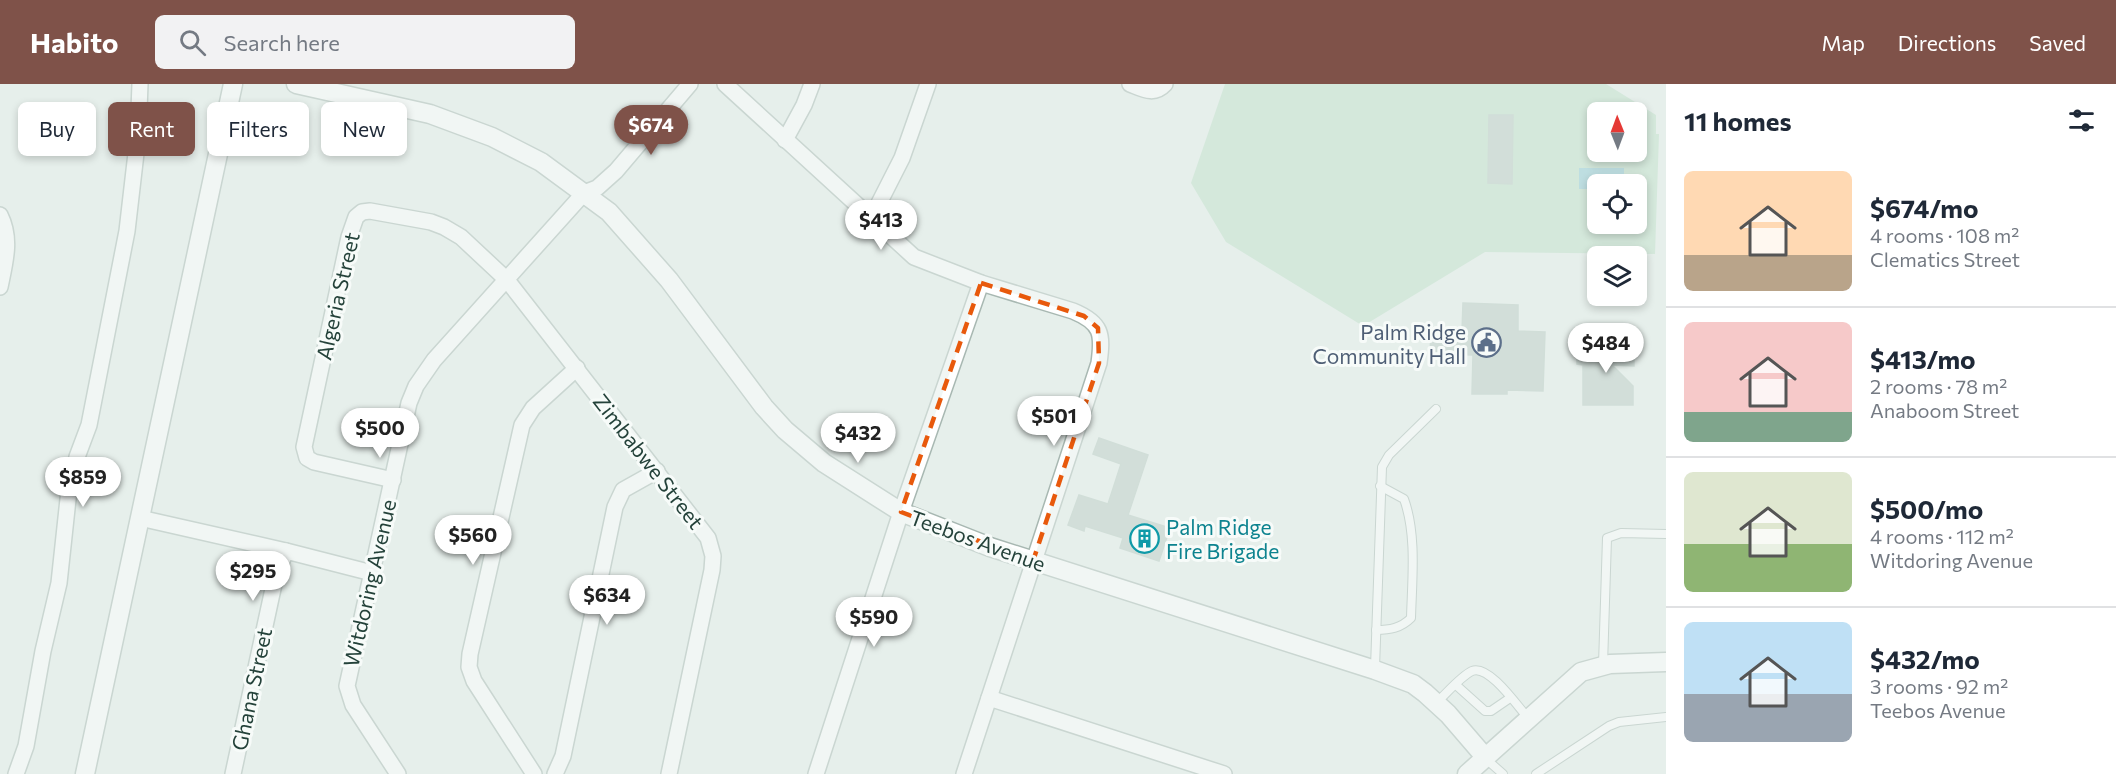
<!DOCTYPE html>
<meta charset="utf-8">
<style>
body{margin:0;font-family:Commissioner,sans-serif;background:#f2f2f3;color:#1f2937;height:100vh;display:flex;flex-direction:column;font-size:22px;white-space:nowrap}
*{box-sizing:border-box;margin:0}
p{font-size:20px;color:#747a83}
.icon{flex:none;width:33px;height:33px;fill:none;stroke:currentColor;stroke-width:2;stroke-linecap:round;stroke-linejoin:round}
.map{position:relative;flex:1;overflow:hidden}
.sheet{display:flex;flex-direction:column;background:#fff;width:450px}
.sheet>*{flex:none}
.hud{position:absolute;left:18px;top:18px;width:570px;height:54px;display:flex;gap:12px}
.needle{width:39px;rotate:359deg}
.buttons{position:absolute;left:1587px;top:18px;display:grid;gap:12px}
.buttons a{display:grid;place-items:center;width:60px;height:60px;border-radius:9px;background:#fff;box-shadow:0 3px 9px #0003;font-size:30px}
.price{position:absolute;translate:-50% -51px;padding:0 14px;border-radius:21px;background:#fff;color:#222;font-size:20px;line-height:39px;filter:drop-shadow(0 2px 3px #0008)}
.price::after{content:'';position:absolute;left:50%;top:36px;width:18px;height:14px;margin-left:-9px;background:inherit;clip-path:polygon(0 0,100% 0,50% 100%)}
.price.selected{background:#7f5249;color:#fff}
ul{padding:0;list-style:none}
li{display:flex;align-items:center;gap:18px;height:150px;padding:0 18px}
li+li{border-top:2px solid #e0e1e3}
li span{display:grid;place-items:center;flex:none;width:168px;height:120px;border-radius:9px;color:#555}
li>.icon{margin-inline-start:auto}
span .icon{width:72px;height:72px;fill:#fffc;stroke-width:1}
li b{font-size:26px}
h2{display:flex;justify-content:space-between;align-items:center;height:72px;padding:0 18px;font-size:26px}
.chip{padding:0 21px;border-radius:9px;background:#fff;box-shadow:0 3px 9px #0003;font-size:21px;line-height:54px}
.chip.selected{background:#7f5249;color:#fff}
header{display:flex;align-items:center;gap:36px;box-sizing:border-box;height:84px;padding:0 30px;background:#7f5249;color:#fff}
header strong{font-size:28px}
nav{display:flex;gap:33px;margin-inline-start:auto;font-size:21px}
.search{width:420px;height:54px;background:#f2f2f3;display:flex;align-items:center;gap:15px;box-sizing:border-box;padding:0 21px;border-radius:9px;color:#747a83;font-size:22px}
main{display:flex;flex:1;min-height:0}
.map>svg:first-child{display:block}
.green{fill:#bfe0c8;fill-rule:evenodd}
.water{fill:#8ec9d4}
.building{fill:#bbcac4;stroke:#b8c9c2;stroke-width:1.5}
.lines{fill:none;stroke-linecap:round;stroke-linejoin:round}
.service-casing{stroke:#a8b8b2;stroke-width:10}
.minor-casing{stroke:#a8b8b2;stroke-width:18}
.tertiary-casing{stroke:#a8b8b2;stroke-width:21}
.service{stroke:#fff;stroke-width:8}
.minor{stroke:#fff;stroke-width:15}
.tertiary{stroke:#fff;stroke-width:18}
.marked{fill:none;stroke:#e8590c;stroke-width:4.5;stroke-dasharray:12 8;stroke-linejoin:round}
.labels{text-anchor:middle;dominant-baseline:central;stroke-width:6;stroke-linejoin:round;paint-order:stroke}
.street-label{font-size:21px;fill:#24423a;stroke:#f7fbf9}
.service-label{font-size:21px;fill:#4e5e75;stroke:#f7fbf9;text-anchor:end}
.culture-label{font-size:21px;fill:#0d838f;stroke:#f7fbf9;text-anchor:start}
</style>
<header>
<strong>Habito</strong>
<div class="search"><svg class="icon" aria-label="search" viewBox="0 0 24 24"><circle cx="10" cy="10" r="6"/><path d="M15 15l6 6"/></svg>Search here</div>
<nav><a>Map</a><a>Directions</a><a>Saved</a></nav>
</header>
<main>
<div class="map">
<svg width="1666" height="690" viewBox="0 0 1666 690">
<rect width="100%" height="100%" fill="#e6efeb"/>
<path class="green" d="M1225,0H1606L1656,31V50H1659L1655,170L1485,168L1363,242L1226,158L1191,99ZM1598,28H1636V68H1598ZM1598,100H1636V140H1598Z"/>
<polygon class="water" points="1579,84 1624,84 1624,100 1598,100 1597,105 1579,105"/>
<g class="building">
<polygon points="1489,31 1513,31 1512,100 1488,99"/>
<polygon points="1463,219 1518,221 1518,247 1545,248 1543,307 1507,306 1507,310 1472,310 1473,271 1430,270 1431,247 1462,248"/>
<polygon points="1577,260 1634,261 1634,282 1612,281 1633,302 1633,321 1583,321 1583,281 1577,280"/>
<polygon points="1099,354 1148,371 1128,431 1170,444 1159,477 1120,464 1123,454 1085,442 1084,447 1068,441 1079,411 1108,420 1121,380 1093,370"/>
</g>
<g class="lines">
<defs>
<g id="service">
<path d="M1376,546C1390,546 1401,544 1411,534C1412,496 1417,451 1404,415L1380,402"/>
<polyline points="1603,581 1607,454 1621,449 1666,450"/>
<polyline points="1375,584 1382,383 1389,371 1436,325"/>
<polyline points="1456,601 1485,627 1491,627 1510,614"/>
<path d="M1436,619C1446,610 1461,592 1472,587C1489,580 1518,623 1528,634"/>
<polyline points="1486,675 1503,690"/>
<polyline points="1536,690 1609,642 1619,638 1666,633"/>
</g>
<g id="minor">
<path d="M725,0L914,173L981,199L1073,227C1102,239 1103,250 1099,279L964,690"/>
<path d="M1130,0C1143,5 1154,12 1165,0"/>
<polyline points="785,56 804,21 812,0"/>
<path d="M0,131C12,155 5,178 0,203"/>
<polyline points="871,135 902,74 928,0"/>
<polyline points="393,396 314,378 307,374 304,363 349,153 356,133 362,128 370,127 431,138 444,143 461,153 507,196 708,454 713,472 712,486 669,690"/>
<polyline points="140,434 286,467"/>
<polyline points="989,614 1224,690"/>
<polyline points="16,690 26,662 43,567 59,499 69,406 77,373 89,341 127,147 138,52 140,0"/>
<polyline points="233,690 276,491 286,467 372,489"/>
<polyline points="398,690 353,621 347,602 409,319 416,302 434,276 584,109 597,104 616,87 690,0"/>
<polyline points="534,690 474,597 469,583 470,570 522,341 533,324 577,284"/>
<polyline points="555,690 563,672 615,423 623,406 657,387"/>
<polyline points="816,690 901,428 981,199"/>
</g>
<g id="tertiary">
<polyline points="296,0 430,30 492,53 541,78 609,128 669,196 764,323 785,346 824,379 901,428 990,463 1375,586 1413,600 1425,609 1448,630 1485,673"/>
<polyline points="85,690 233,0"/>
<polyline points="1467,690 1581,588 1610,580 1666,578"/>
</g>
</defs>
<use href="#service" class="service-casing"/>
<use href="#minor" class="minor-casing"/>
<use href="#tertiary" class="tertiary-casing"/>
<use href="#service" class="service"/>
<use href="#minor" class="minor"/>
<use href="#tertiary" class="tertiary"/>
</g>
<path d="M0 0H1666V690H0ZM981,199L1084,232L1098,244L1099,279L1033,477L901,428Z" fill="#e6efeb" fill-opacity=".55" fill-rule="evenodd"/>
<path class="marked" d="M981,199L1084,232L1098,244L1099,279L1033,477L901,428Z"/>
<defs>
<symbol id="civic-ring" viewBox="-11 -11 22 22"><circle r="9.5" fill="#f7fbf9" stroke="#5c6f8a" stroke-width="1.5"/><path d="M-.6-6.5H3V-4.5H.6V-3L4-1V1h2V6H-6V1h2V-1L-.6-3ZM-1.2 2.5V6h2.4V2.5Z" fill="#5c6f8a"/></symbol>
<symbol id="building-ring" viewBox="-11 -11 22 22"><circle r="9.5" fill="#f7fbf9" stroke="#0f9aa8" stroke-width="1.5"/><path d="M-4-6H4V6H1V3H-1V6H-4ZM-2.5-4.3h1.7v1.8h-1.7ZM.8-4.3h1.7v1.8H.8ZM-2.5-1h1.7V.8h-1.7ZM.8-1h1.7V.8H.8Z" fill="#0f9aa8"/></symbol>
</defs>
<g fill-rule="evenodd">
<use href="#civic-ring" x="1470" y="242" width="33" height="33"/>
<use href="#building-ring" x="1128" y="438" width="33" height="33"/>
</g>
<g class="labels">
<g class="street-label">
<text transform="translate(337 212) rotate(-77)">Algeria Street</text>
<text transform="translate(649 377) rotate(52)">Zimbabwe Street</text>
<text transform="translate(978 456) rotate(20)">Teebos Avenue</text>
<text transform="translate(369 499) rotate(-77)">Witdoring Avenue</text>
<text transform="translate(251 605) rotate(-78)">Ghana Street</text>
</g>
<g class="service-label">
<text x="1466" y="247">Palm Ridge<tspan x="1466" dy="24">Community Hall</tspan></text>
</g>
<g class="culture-label">
<text x="1166" y="442">Palm Ridge<tspan x="1166" dy="24">Fire Brigade</tspan></text>
</g>
</g>
</svg>
<div class="buttons">
<a><svg class="needle" viewBox="-14 -14 28 28"><path d="M0-13l5 13h-10z" fill="#e53935"/><path d="M0 13l5-13h-10z" fill="#747a83"/></svg></a>
<a><svg class="icon" aria-label="locate" viewBox="0 0 24 24"><circle cx="12" cy="12" r="6"/><path d="M12 2v4M12 18v4M2 12h4M18 12h4"/></svg></a>
<a><svg class="icon" aria-label="layers" viewBox="0 0 24 24"><path d="M12 4l9 5-9 5-9-5zM3 14l9 5 9-5"/></svg></a>
</div>
<b class="price selected" style="left:651px;top:72px">$674</b>
<b class="price" style="left:881px;top:167px">$413</b>
<b class="price" style="left:1606px;top:290px">$484</b>
<b class="price" style="left:1054px;top:363px">$501</b>
<b class="price" style="left:380px;top:375px">$500</b>
<b class="price" style="left:858px;top:380px">$432</b>
<b class="price" style="left:83px;top:424px">$859</b>
<b class="price" style="left:473px;top:482px">$560</b>
<b class="price" style="left:253px;top:518px">$295</b>
<b class="price" style="left:607px;top:542px">$634</b>
<b class="price" style="left:874px;top:564px">$590</b>
<div class="hud">
<a class="chip">Buy</a>
<a class="chip selected">Rent</a>
<a class="chip">Filters</a>
<a class="chip">New</a>
</div>
</div>
<section class="sheet">
<h2>11 homes<svg class="icon" aria-label="filters" viewBox="0 0 24 24"><path d="M4 7h16M4 17h16"/><circle cx="9" cy="7" r="2"/><circle cx="15" cy="17" r="2"/></svg></h2>
<ul>
<li><span style="background:linear-gradient(#ffd9b3 70%,#b9a48a 0)"><svg class="icon" aria-label="home" viewBox="0 0 24 24"><path d="M3 11l9-7 9 7M6 9v11h12V9"/></svg></span><div><b>$674/mo</b><p>4 rooms · 108 m²</p><p>Clematics Street</p></div></li>
<li><span style="background:linear-gradient(#f6c9c9 75%,#7fa58c 0)"><svg class="icon" aria-label="home" viewBox="0 0 24 24"><path d="M3 11l9-7 9 7M6 9v11h12V9"/></svg></span><div><b>$413/mo</b><p>2 rooms · 78 m²</p><p>Anaboom Street</p></div></li>
<li><span style="background:linear-gradient(#dfe7d0 60%,#8fb573 0)"><svg class="icon" aria-label="home" viewBox="0 0 24 24"><path d="M3 11l9-7 9 7M6 9v11h12V9"/></svg></span><div><b>$500/mo</b><p>4 rooms · 112 m²</p><p>Witdoring Avenue</p></div></li>
<li><span style="background:linear-gradient(#bfe0f5 60%,#9aa5b1 0)"><svg class="icon" aria-label="home" viewBox="0 0 24 24"><path d="M3 11l9-7 9 7M6 9v11h12V9"/></svg></span><div><b>$432/mo</b><p>3 rooms · 92 m²</p><p>Teebos Avenue</p></div></li>
</ul>
</section>
</main>
